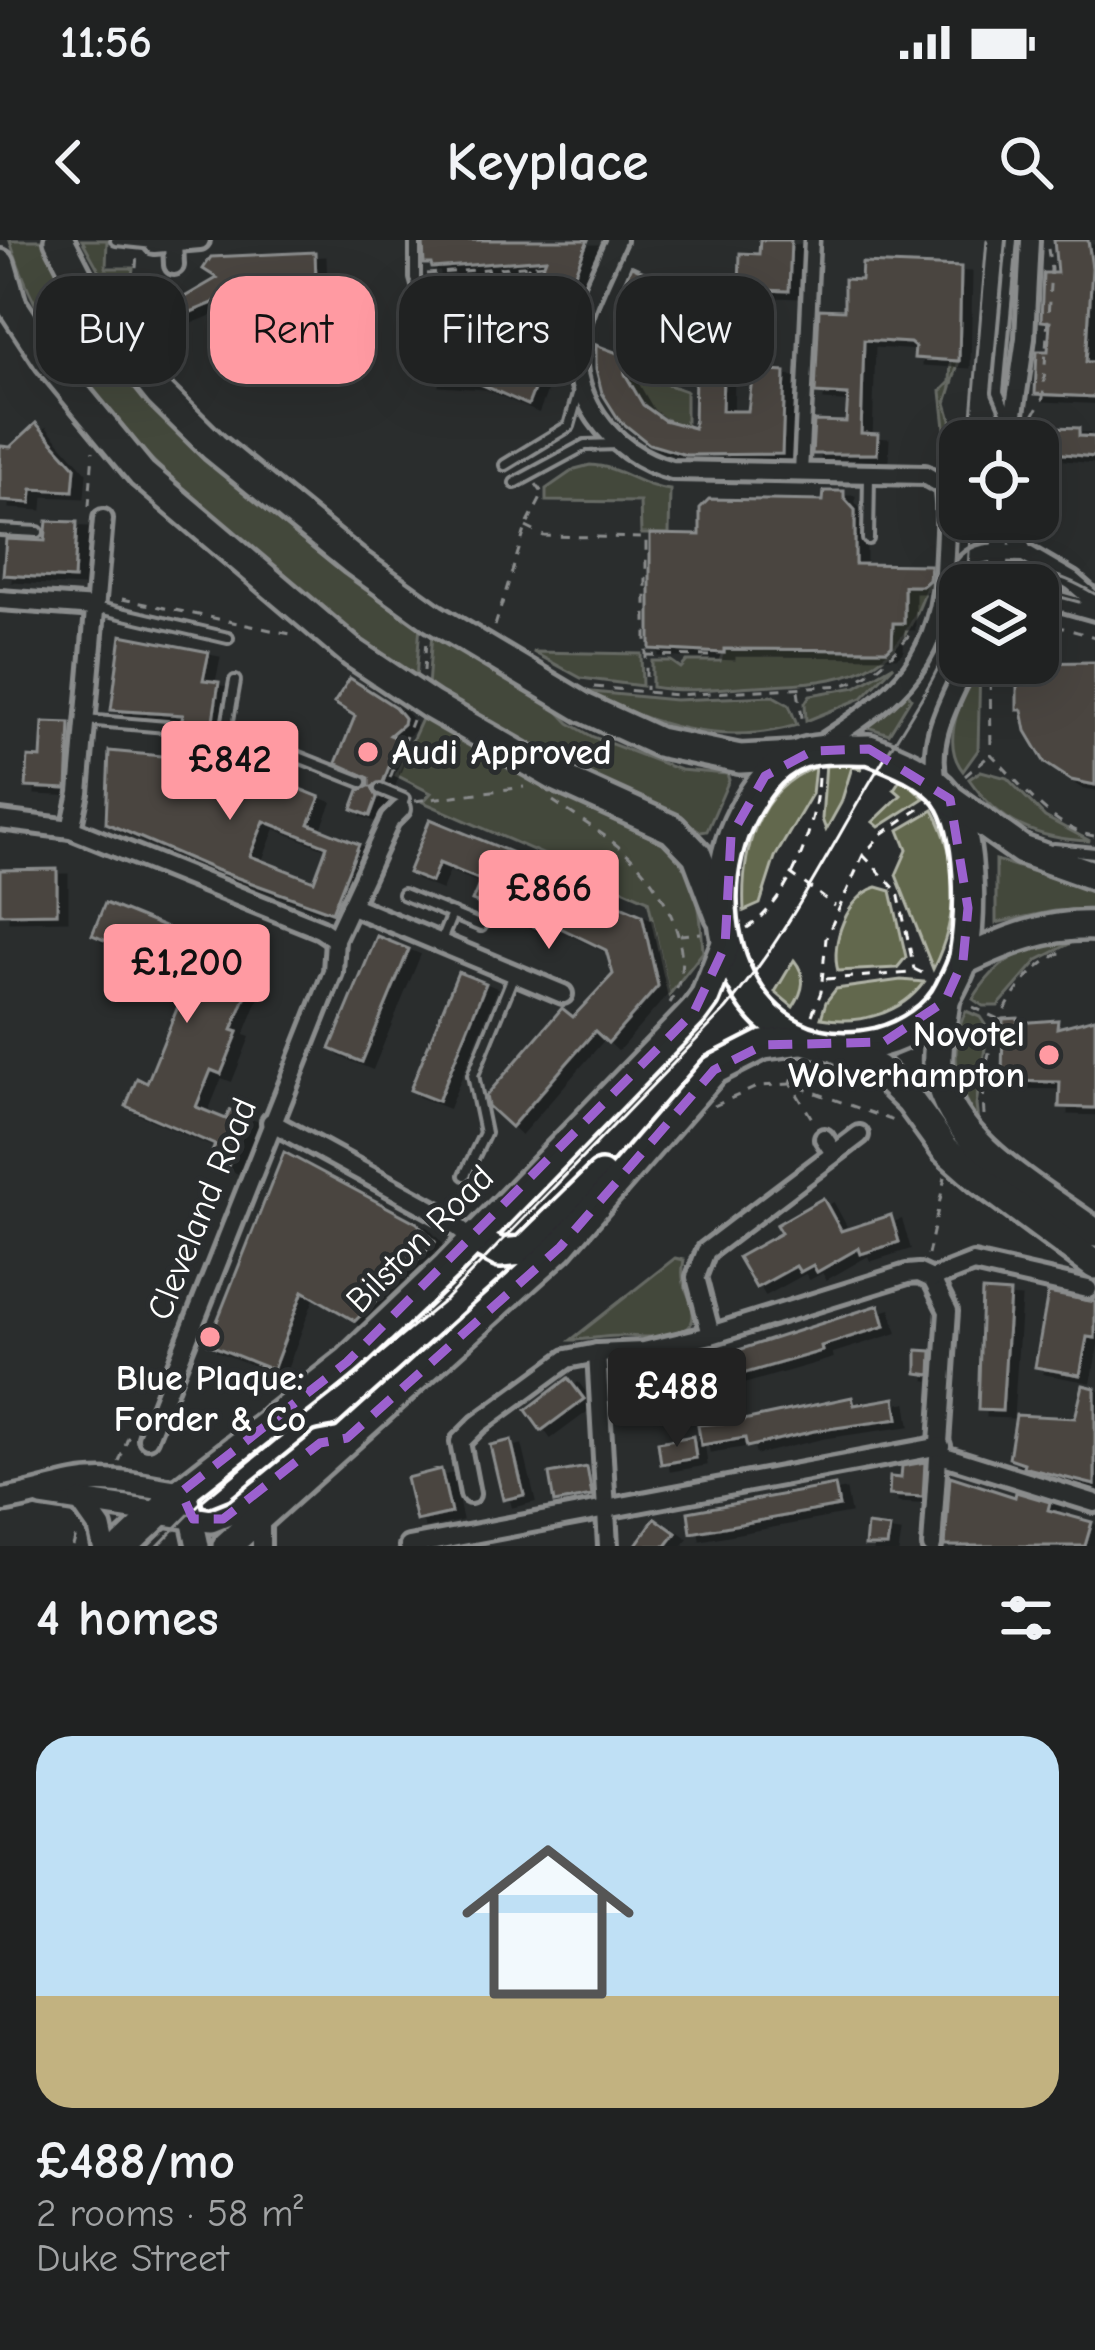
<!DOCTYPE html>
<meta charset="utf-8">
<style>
body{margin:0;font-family:"Comic Neue",sans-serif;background:#282a2a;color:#f1f3f6;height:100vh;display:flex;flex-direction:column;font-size:45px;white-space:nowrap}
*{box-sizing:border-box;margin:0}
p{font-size:39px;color:#a2a4a5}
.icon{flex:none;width:66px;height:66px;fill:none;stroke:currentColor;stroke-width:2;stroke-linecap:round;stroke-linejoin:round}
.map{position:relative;height:1306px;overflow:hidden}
.drawer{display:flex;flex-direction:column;background:#202222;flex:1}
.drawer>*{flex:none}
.guide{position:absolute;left:36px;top:36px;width:1023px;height:108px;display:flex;gap:24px}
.buttons{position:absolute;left:939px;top:180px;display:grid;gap:24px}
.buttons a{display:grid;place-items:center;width:120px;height:120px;border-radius:24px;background:#202222;box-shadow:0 12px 48px #0002,0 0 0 3px #3d3f40;font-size:60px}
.price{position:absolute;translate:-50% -102px;padding:0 27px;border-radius:12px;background:#ff9aa2;color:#111;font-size:39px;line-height:78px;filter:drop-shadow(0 3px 6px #0008)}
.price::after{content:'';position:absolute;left:50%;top:72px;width:36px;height:27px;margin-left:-18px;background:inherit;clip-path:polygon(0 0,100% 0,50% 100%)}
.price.on{background:#222;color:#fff}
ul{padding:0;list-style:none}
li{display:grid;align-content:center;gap:24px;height:636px;padding:0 36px}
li+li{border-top:3px solid #3d3f40}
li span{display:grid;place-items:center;height:372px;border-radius:36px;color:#555}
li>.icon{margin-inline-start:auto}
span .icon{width:216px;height:216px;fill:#fffc;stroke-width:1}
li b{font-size:51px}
h2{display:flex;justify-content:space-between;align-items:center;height:144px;padding:0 36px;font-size:51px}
.tag{padding:0 42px;border-radius:36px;background:#202222;box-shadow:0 12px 48px #0002,0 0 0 3px #3d3f40;font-size:42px;line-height:108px}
.tag.on{background:#ff9aa2;color:#111}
.status{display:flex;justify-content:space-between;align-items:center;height:84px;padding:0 60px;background:#202222;direction:ltr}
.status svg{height:33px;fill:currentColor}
header{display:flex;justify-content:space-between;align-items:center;height:156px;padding:0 36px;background:#202222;font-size:54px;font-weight:600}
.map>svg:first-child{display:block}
.green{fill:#62674e;stroke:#b0b3a6;stroke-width:3}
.building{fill:#716358;stroke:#fff;stroke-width:3;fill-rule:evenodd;filter:url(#shadow)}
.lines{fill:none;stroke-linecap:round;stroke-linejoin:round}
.service-casing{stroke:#fff;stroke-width:16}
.pedestrian-casing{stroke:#fff;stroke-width:21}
.minor-casing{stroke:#fff;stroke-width:26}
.tertiary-casing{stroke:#fff;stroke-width:30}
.trunk-casing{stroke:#fff;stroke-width:36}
.path{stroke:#fff;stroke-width:3;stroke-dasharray:9 9;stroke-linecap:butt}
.service{stroke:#2a2d2e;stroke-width:8}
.pedestrian{stroke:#2a2d2e;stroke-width:12}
.minor{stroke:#2a2d2e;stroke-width:16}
.tertiary{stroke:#2a2d2e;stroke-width:21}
.trunk{stroke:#2a2d2e;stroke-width:27}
.tram{stroke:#fff;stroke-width:3}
.marked{fill:none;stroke:#9c61cf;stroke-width:9;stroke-dasharray:24 15;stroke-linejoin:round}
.poi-dot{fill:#ff9aa2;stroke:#2a2d2e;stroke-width:4.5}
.labels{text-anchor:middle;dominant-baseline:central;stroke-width:10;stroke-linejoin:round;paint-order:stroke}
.poi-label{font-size:36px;font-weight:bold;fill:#fff;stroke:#2a2d2e;text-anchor:start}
.street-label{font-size:36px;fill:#fff;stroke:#2a2d2e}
</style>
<div class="status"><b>11:56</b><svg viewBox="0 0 49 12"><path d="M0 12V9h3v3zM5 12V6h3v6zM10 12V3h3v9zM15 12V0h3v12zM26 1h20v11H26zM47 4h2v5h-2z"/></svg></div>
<header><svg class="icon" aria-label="back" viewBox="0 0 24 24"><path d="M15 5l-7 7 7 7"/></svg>Keyplace<svg class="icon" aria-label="search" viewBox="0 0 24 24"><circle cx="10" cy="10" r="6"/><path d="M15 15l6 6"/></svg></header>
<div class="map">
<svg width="1095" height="1306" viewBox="0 0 1095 1306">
<defs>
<filter id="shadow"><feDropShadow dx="10" dy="6" stdDeviation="0" flood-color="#0009"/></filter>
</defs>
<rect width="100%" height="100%" fill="#2a2d2e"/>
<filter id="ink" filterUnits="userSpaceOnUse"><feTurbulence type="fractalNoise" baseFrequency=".00833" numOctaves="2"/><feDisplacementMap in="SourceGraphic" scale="24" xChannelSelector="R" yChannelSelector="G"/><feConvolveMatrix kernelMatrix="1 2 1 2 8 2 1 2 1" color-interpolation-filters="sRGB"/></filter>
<g filter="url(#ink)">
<g class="green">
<path d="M10,0H50C62,27 74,57 89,83C107,115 134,141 159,167C237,249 324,325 420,384L416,440L400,433C262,312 64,185 10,0Z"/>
<polygon points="82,0 107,0 106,28 133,28 126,79"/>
<polygon points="951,121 959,121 946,163 956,197 947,206 941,151 950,142"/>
<path d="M624,129L686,151V186C653,179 634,160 624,129Z"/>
<path d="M590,225C620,226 641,247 670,250L669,294H641L640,262L546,261V249L575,229Z"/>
<path d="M929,340C899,440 846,441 755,446C721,448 685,453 652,447V421H671L681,428L687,421H720L724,409L887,410L893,383H904V346H922Z"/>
<polygon points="432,392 547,460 569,483 593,497 680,530 727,534 729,540 707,591 701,592 679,576 573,527 428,447"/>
<polygon points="533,412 641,414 642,446 581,438"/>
<path d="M980,423L978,510L963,531C938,500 964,453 980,423Z"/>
<polygon points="894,425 862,458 806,481 805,463 810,455 856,447"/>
<path d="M582,451L675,460L773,456L789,465L797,485C720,508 651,484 582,451Z"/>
<polygon points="907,452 911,458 889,494 867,487"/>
<path d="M423,477L666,603C699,640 700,664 703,712L669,755L648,660L423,562L431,553L396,535Z"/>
<polygon points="863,522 861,529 852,527 841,563 826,590 822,579 826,523"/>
<path d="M815,527L812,554L775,617L760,664L744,671C741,612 756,550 815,527Z"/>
<path d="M981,531L1007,538L1045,577L1090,601C1037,599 1000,584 969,539Z"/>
<polygon points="902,537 924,558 879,587 873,582 901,555 894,549"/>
<path d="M933,570C961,621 959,676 933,729L896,635L907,610L899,590Z"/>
<polygon points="996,620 1095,651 1095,669 1054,671 996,683"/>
<path d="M877,647L891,651L906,717L897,728L838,731C830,703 847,656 877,647Z"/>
<path d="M1073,702L1038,720L998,766H983L973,759C996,721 1027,702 1073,702Z"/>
<path d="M794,720C807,736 804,750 793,767L775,752Z"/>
<path d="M901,740L924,742C901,774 859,785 821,778L826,762L836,749Z"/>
<path d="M966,771L980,777L988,789L976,865L978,882C956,851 948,806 966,771Z"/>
<path d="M675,1018L684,1020C678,1049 694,1056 693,1075C693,1106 637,1095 618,1096C602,1096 587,1100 571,1100Z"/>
</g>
<g class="building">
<polygon points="459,0 588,0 543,112 514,100 546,19 432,28 431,24 424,24 423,3"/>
<polygon points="760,0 791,0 789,51 739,49 740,13 759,14"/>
<polygon points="1054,0 1088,0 1092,28 1086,122 1095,122 1095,157 1035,154 1037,111 1048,111 1050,82 1041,81 1043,33 1057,33"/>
<polygon points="315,12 316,41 230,46 213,63 176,78 177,98 171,98 171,105 150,106 150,97 140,97 139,42 155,42 155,50 161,50 162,59 181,59 217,38 203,29 211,17"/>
<polygon points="862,23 961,27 959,121 914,118 915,107 910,103 864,100 861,193 878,194 877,214 812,214 814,181 846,182 848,155 815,153 819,69 844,70 844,39 861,40"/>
<polygon points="631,26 705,59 695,83 620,52"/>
<polygon points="433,93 455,103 454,114 487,117 538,139 528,165 476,142 430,139"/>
<polygon points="596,105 623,115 625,134 643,165 664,180 694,188 695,132 723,132 722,171 748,171 753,130 785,132 782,214 686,215 649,204 619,180 602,153 596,129"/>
<polygon points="36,183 75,227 73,251 32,249 31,263 0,261 0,206 10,207"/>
<polygon points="1054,187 1079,188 1079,196 1095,197 1095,217 1054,213"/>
<polygon points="824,251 844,251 844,258 855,270 855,324 930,325 929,340 922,346 904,346 904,383 893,383 892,405 887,410 724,409 724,413 650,409 650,294 700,295 700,268 709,259 823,261"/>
<polygon points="47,281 77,282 74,339 3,335 6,299 45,301"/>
<polygon points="121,395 209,412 203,440 219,442 212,486 182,480 183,475 111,470"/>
<polygon points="1095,422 1095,545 1071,540 1045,523 1026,491 1022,470 1017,470 1017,423"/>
<polygon points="350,438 395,467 404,478 403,484 390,495 400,499 383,542 372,547 377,557 370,576 352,569 359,550 369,546 369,538 336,523 355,476 334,463"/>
<polygon points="43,482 70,483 67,549 26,547 28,517 41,518"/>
<path d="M109,511L235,523L320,557L309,584L359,604L332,672L216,630L106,583ZM264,581L327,606L314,641L250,616Z"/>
<polygon points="430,579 569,636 566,643 642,675 658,746 608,803 595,791 511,887 488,866 486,856 562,768 573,777 613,734 606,710 540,678 536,687 472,661 481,640 439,623 431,642 408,633"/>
<polygon points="57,629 57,673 0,674 0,630"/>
<polygon points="105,663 258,725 232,790 238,792 221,834 211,830 196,867 226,879 230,870 248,877 228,926 209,919 215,905 126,866 137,838 147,843 185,749 155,737 161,723 92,695"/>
<polygon points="377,696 409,709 362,822 330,809"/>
<polygon points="458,732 486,743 438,861 410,850"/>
<polygon points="1018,778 1018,783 1058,780 1057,788 1095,778 1095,868 1059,867 1060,842 1002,841 1003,779"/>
<polygon points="284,912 417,983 435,1002 355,1081 303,1051 273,1130 208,1104"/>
<polygon points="823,958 841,991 891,975 899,1002 861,1014 859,1008 817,1032 813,1025 800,1032 796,1026 756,1048 738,1017 781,993 776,985"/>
<polygon points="982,1051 1010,1053 1002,1171 978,1170"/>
<polygon points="1048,1053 1095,1062 1095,1098 1087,1097 1080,1135 1035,1127"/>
<polygon points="879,1065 885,1086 821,1106 822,1111 652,1160 645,1140"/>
<polygon points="917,1110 932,1111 931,1135 917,1133"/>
<polygon points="635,1131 641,1154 623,1159 617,1136"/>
<polygon points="568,1138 584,1159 541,1191 526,1170"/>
<polygon points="1083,1145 1095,1148 1095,1245 1023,1227 1024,1223 1009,1218 1016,1175 1075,1178"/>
<polygon points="852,1157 854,1165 895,1158 898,1179 814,1191 747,1207 745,1198 701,1205 698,1185 734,1182"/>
<polygon points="693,1196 696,1218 661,1224 658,1202"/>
<polygon points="511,1200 524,1255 503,1260 490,1205"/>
<polygon points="925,1222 923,1257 889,1255 890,1237 901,1238 902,1226"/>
<polygon points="587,1227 592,1256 554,1263 549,1234"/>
<polygon points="441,1229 451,1273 416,1281 406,1238"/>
<polygon points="950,1236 1015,1257 1016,1252 1050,1262 1048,1270 1092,1282 1085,1306 945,1306"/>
<polygon points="835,1245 839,1266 691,1293 688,1272"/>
<polygon points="655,1278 676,1293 666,1306 635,1306"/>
<polygon points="867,1285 890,1288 887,1306 865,1306"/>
</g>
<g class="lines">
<defs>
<g id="service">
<polyline points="116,0 154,4"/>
<polyline points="415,0 415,38 420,56 495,64"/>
<polyline points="1008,175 998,152 1012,0"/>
<polyline points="505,225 569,186 579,151"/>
<polyline points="515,243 585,205 618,204"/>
<polyline points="0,290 38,292"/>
<polyline points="868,299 869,235"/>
<polyline points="95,367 228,398"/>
<polyline points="85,480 178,488 268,505 362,542"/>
<polyline points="225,497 235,441"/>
<polyline points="380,549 404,559 401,567"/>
<polyline points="1054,609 1095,613"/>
<polyline points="403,654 481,686"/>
<polyline points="441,701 452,674"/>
<polyline points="465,935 485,893 473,835 514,734"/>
</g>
<polyline id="pedestrian" points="801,233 812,0"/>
<g id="minor">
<path d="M616,0C604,28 588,57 580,87C562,152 611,215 672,230L925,235L944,246C948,268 946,290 945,313C942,421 903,452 818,507"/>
<polyline points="173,2 174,25"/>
<polyline points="154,4 200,0"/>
<polyline points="1010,201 1025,98 1030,0"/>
<polyline points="1006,279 1024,313 1072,341 1095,361"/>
<polyline points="997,345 1003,279"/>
<polyline points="1038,355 1095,371"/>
<path d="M948,357C967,311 976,311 1024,313"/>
<polyline points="0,360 95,367"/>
<path d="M938,546C926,499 948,465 968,423"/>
<polyline points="0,580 71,589 320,689 335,699"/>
<polyline points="71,589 79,553 103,279"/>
<polyline points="350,665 563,754"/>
<polyline points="271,882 440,974 473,999"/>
<polyline points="824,898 834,913"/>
<polyline points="932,1039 948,1071 932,1306"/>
<polyline points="932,1039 973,1023 1088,1049"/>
<polyline points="711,1095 696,1037 706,1011 859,895"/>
<polyline points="597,1113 608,1306"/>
<polyline points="148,1198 333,732 335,699 390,580 401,569"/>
<polyline points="941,1215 1095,1263"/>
<polyline points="470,1254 460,1202 478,1184 567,1119 597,1113 644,1111 711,1095 907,1034 919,1033 932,1039"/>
<polyline points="261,1306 261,1276"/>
<polyline points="409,1306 941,1206"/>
</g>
<g id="tertiary">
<polyline points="42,1255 211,1281 236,1271 320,1203 347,1198"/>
<path d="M0,1261C26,1257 50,1249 75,1244C110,1237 146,1247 181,1252L188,1260L198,1306"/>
<polyline points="81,1261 100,1288 104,1306"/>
</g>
<g id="trunk">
<polyline points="59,0 100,80 159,153 214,207 354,321 433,378 584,468 658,502 740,519 795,516"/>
<polyline points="0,24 12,65 48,120 142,234 353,413 431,465 555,536 672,589 697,615 720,676"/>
<path d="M869,509C896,519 929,532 947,555C973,590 971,675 964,717C962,728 955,740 950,750C938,776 906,796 879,803C743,834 689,676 742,574C755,549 770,527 797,515C818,506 847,510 869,509Z"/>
<polyline points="950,559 1022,610 1095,636"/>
<path d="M963,721C1007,700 1046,684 1095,686"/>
<path d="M945,761C942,785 935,811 939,836C950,905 1043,954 1095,993"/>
<polyline points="834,807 877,829 910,861 945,909 979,939 1095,1025"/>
<polyline points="473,999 500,1013 524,1011 601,936"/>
<polyline points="124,1306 181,1252 347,1122 447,1027 694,772 705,757 725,706"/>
<polyline points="227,1306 560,1007 714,830 763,805 800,800"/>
</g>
</defs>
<use href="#service" class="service-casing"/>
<use href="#pedestrian" class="pedestrian-casing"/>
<use href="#minor" class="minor-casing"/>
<use href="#tertiary" class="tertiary-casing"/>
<use href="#trunk" class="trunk-casing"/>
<g class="path">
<polyline points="631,25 682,49"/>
<polyline points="487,30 489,50"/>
<polyline points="427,34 545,24"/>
<polyline points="504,56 529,26"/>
<polyline points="505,69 524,76"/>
<polyline points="132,82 137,14"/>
<polyline points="546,129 558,101"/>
<polyline points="1033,176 1043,158 1051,29 1048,9"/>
<polyline points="89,266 93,211"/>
<polyline points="526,287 544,296 646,298 646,450"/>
<polyline points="122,359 295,395"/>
<polyline points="1038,381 1095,397"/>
<polyline points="495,386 526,287 543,254 536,244"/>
<polyline points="646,415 715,416"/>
<path d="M990,423L991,514C1018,541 1055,592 1095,596"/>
<polyline points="424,431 426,399"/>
<path d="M594,447L677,455L843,445C872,437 895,414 912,391"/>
<polyline points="798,451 803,484"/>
<polyline points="965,536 990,515"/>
<polyline points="390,538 412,480"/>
<polyline points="415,561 524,547"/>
<path d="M553,561C606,597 648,618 673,680C684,709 686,736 670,763"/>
<polyline points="863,615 898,652 914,729"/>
<polyline points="790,633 835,666"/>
<path d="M747,688C791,661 818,583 818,533"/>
<polyline points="680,695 701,693"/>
<polyline points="826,739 911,733 914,729 928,736"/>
<polyline points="973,767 998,779"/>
<polyline points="812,775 821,752 826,698 863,615 882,594 926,564"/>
<polyline points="798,821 791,844 814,882"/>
<polyline points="714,866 759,846 791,844 897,882"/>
<path d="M984,875C979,813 1006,737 1064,711"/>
<polyline points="928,1015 945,937"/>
<polyline points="119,1222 130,1192"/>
<polyline points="73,1306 76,1295 82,1293"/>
</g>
<use href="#service" class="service"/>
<use href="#pedestrian" class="pedestrian"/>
<use href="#minor" class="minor"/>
<use href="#tertiary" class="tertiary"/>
<use href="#trunk" class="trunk"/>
<g class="tram">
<polyline points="970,201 987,0"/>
<polyline points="967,345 971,279"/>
<path d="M986,345C1022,320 1060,333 1095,354"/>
<polyline points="1038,351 1079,362"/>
<path d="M158,1306L204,1259L445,1060L726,769C786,697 828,612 876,532C906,482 942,432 960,376"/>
</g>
</g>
</g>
<path d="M0 0H1095V1306H0ZM869,509L950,559L968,668L963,721L945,761L884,802L763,805L714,830L560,1007L347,1198L320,1203L223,1279H193L181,1252L347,1122L694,772L725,706L731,596L765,536L812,511Z" fill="#2a2d2e" fill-opacity=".55" fill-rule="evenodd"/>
<path class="marked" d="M869,509L950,559L968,668L963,721L945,761L884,802L763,805L714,830L560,1007L347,1198L320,1203L223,1279H193L181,1252L347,1122L694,772L725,706L731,596L765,536L812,511Z"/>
<g class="poi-dot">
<circle cx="368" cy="512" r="12"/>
<circle cx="1049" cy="815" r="12"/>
<circle cx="210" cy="1097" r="12"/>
</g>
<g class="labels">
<g class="poi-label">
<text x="392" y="512">Audi Approved</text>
<text x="1025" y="794" text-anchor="end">Novotel<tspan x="1025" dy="41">Wolverhampton</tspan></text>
<text x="210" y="1138" text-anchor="middle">Blue Plaque:<tspan x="210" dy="41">Forder &amp; Co</tspan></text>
</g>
<g class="street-label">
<text transform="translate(202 969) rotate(-68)">Cleveland Road</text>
<text transform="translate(420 999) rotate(-45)">Bilston Road</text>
</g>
</g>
</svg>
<div class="buttons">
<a><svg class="icon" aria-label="locate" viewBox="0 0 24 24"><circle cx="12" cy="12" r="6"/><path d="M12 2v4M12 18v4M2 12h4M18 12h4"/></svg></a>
<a><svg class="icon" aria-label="layers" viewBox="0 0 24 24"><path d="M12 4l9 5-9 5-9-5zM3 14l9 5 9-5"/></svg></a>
</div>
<b class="price" style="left:230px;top:583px">£842</b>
<b class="price" style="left:549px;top:712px">£866</b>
<b class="price" style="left:187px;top:786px">£1,200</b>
<b class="price on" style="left:677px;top:1210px">£488</b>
<div class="guide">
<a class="tag">Buy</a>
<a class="tag on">Rent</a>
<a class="tag">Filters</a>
<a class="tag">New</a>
</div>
</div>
<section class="drawer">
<h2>4 homes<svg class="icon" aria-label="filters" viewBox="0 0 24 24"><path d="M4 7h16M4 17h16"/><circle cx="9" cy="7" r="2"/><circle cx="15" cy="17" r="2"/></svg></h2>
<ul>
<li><span style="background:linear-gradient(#bfe0f5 70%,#c2b280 0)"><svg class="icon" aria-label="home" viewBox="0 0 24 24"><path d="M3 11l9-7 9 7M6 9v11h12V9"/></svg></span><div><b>£488/mo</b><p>2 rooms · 58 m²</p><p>Duke Street</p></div></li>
</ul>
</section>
